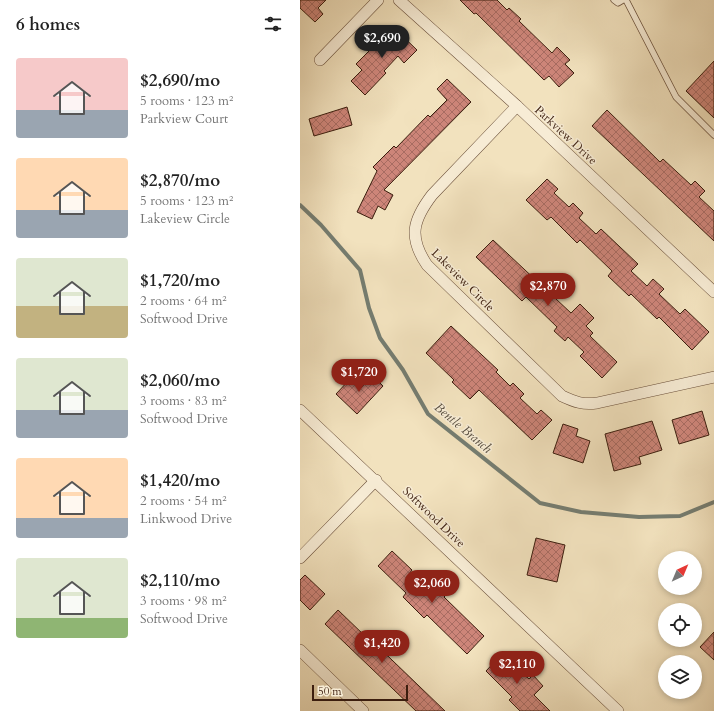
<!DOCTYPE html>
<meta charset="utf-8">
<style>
body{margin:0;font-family:Cardo,serif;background:#f6f6f6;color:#222;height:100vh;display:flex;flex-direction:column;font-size:15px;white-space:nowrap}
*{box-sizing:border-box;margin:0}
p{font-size:13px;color:#767676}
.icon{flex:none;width:22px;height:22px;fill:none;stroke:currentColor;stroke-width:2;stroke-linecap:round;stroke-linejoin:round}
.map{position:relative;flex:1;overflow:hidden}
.sheet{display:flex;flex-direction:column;background:#fff;width:300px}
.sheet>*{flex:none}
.needle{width:26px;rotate:44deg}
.controls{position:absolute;left:358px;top:551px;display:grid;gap:8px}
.controls a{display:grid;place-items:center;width:44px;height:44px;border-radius:50%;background:#fff;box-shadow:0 2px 6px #0003;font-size:20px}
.scale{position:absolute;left:12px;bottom:10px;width:96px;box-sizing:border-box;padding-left:4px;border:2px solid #3c1e0e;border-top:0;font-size:11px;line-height:14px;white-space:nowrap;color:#3c1e0e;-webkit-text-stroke:3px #f7ecd5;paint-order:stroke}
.price{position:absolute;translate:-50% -34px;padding:0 9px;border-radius:14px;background:#8f2418;color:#fff;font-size:13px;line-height:26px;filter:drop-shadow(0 1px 2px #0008)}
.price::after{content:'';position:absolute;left:50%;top:24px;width:12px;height:9px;margin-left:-6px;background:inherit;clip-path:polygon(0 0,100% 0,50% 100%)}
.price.selected{background:#222;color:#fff}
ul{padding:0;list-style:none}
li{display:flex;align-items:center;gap:12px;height:100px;padding:0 16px}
li span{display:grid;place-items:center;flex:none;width:112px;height:80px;border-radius:4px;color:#555}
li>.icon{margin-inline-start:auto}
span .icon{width:48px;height:48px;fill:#fffc;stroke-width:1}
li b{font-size:17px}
h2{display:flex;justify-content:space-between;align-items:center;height:48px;padding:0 16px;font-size:17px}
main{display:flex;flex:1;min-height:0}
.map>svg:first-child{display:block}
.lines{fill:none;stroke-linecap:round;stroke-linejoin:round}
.stream{stroke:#757d71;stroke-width:4}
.building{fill:url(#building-cross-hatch);stroke:#3c1e0e}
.service-casing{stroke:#6a4f3a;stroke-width:7}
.minor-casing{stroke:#6a4f3a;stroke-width:12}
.service{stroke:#f7ecd5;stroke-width:5.5}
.minor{stroke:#f7ecd5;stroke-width:11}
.labels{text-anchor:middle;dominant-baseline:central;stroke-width:3;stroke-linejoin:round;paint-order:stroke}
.street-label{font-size:12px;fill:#3c1e0e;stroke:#f7ecd5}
.water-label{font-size:13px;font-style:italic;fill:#584e40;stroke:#f7ecd5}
</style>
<main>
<section class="sheet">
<h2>6 homes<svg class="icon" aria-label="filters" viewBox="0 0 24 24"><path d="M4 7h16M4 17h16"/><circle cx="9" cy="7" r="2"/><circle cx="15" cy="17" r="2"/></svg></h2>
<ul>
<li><span style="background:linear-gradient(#f6c9c9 65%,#9aa5b1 0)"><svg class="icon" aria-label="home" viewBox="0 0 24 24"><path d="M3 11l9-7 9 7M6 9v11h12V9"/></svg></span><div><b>$2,690/mo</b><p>5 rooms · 123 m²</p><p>Parkview Court</p></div></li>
<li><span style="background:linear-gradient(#ffd9b3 65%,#9aa5b1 0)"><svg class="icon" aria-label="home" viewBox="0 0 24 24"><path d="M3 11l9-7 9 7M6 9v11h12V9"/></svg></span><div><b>$2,870/mo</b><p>5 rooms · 123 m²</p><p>Lakeview Circle</p></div></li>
<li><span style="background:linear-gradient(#dfe7d0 60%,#c2b280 0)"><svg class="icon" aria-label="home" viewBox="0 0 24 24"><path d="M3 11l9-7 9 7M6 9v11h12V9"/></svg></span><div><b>$1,720/mo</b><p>2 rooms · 64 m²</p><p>Softwood Drive</p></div></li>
<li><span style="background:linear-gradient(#dfe7d0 65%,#9aa5b1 0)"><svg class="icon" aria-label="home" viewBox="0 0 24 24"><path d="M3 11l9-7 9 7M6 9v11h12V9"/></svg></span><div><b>$2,060/mo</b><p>3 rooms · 83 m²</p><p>Softwood Drive</p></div></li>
<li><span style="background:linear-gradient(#ffd9b3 75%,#9aa5b1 0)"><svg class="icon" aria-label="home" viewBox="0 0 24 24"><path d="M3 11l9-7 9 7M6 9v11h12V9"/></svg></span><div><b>$1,420/mo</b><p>2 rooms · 54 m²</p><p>Linkwood Drive</p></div></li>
<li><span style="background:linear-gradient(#dfe7d0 75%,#8fb573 0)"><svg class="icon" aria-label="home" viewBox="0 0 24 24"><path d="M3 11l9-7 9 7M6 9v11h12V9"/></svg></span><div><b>$2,110/mo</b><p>3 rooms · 98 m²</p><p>Softwood Drive</p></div></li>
</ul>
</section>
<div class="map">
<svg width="414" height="711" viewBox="0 0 414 711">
<defs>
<pattern id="building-cross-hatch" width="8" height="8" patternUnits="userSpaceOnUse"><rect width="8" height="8" fill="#cd8579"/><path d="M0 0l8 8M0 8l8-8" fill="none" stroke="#a86c62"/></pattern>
</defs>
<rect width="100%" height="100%" fill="#f2e2be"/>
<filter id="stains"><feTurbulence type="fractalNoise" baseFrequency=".005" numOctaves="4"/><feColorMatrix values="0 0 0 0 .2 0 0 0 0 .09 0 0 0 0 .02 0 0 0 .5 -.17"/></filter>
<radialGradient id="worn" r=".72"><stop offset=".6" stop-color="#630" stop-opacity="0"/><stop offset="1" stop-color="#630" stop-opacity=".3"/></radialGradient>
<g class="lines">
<polyline class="stream" points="0,205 21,225 60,270 69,308 80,338 103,370 128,414 240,503 281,512 339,517 380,516 414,502"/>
</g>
<g class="building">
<polygon points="0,0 26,0 18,8 23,14 15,22 0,8"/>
<polygon points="160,0 197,0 207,10 209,8 221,19 219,21 252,53 257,47 270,60 265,64 274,73 259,87 249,76 244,80 176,13 174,14"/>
<polygon points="93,27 117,50 104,63 98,56 84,71 86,73 65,95 51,81 62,70 56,64"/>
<polygon points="414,61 414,118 386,91"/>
<polygon points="147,79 171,102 84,190 93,195 85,210 78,206 72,219 57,212 77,171 73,167 94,146 96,148 128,115 130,117 147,100 137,89"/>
<polygon points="47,107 52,125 14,136 9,119"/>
<polygon points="307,110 360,162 363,159 391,185 395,181 405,191 399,197 414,211 414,241 292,126"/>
<polygon points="247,179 258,189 254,193 269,207 273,203 283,213 279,218 296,234 301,229 338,264 331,271 347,286 353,279 364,289 359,294 380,314 385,309 409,332 392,350 359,317 357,319 331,294 329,296 308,276 312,271 280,240 277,243 251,217 247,220 226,200"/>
<polygon points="193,240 271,313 280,304 294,318 286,326 293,333 290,336 317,362 302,378 280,356 284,352 268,337 265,341 254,331 257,327 226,297 222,301 176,257"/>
<polygon points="151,326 198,370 196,372 210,386 213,383 224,394 220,398 237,414 241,410 252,420 232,440 179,390 170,399 152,382 154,380 126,353"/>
<polygon points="72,375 83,386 57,414 36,394 51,378 61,388"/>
<polygon points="402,411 409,435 379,444 372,420"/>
<polygon points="352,421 362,450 339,457 341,464 314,471 305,434"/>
<polygon points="263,424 278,429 276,436 290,441 283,463 253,453"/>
<polygon points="236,538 265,545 257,582 227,575"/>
<polygon points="92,551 112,570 109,574 127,591 136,583 147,594 144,597 184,636 167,654 127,615 124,618 103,597 106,593 78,566"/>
<polygon points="5,575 25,594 10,610 0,600 0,580"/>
<polygon points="38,610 65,636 66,635 145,711 116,711 25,624"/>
<polygon points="414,632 414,660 400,647"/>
<polygon points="202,654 229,679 233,675 243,686 234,695 250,711 220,711 209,700 212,697 186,671"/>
</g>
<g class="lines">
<defs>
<g id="service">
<polyline points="314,0 318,3 323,0"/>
<polyline points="326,0 376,97 414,135"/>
</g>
<g id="minor">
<polyline points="99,0 217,106 414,292"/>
<polyline points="20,60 78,0"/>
<path d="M217,106L132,195C113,220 108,237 127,265L262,396C275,402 283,405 297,403L414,377"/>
<polyline points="0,410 318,711"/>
<polyline points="0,558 76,480"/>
<polyline points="0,650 63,711"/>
</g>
</defs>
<use href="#service" class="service-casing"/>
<use href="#minor" class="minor-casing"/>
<use href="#service" class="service"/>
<use href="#minor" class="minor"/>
</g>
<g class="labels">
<g class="street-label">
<text transform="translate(266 135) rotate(43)">Parkview Drive</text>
<text transform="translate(163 280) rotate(45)">Lakeview Circle</text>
<text transform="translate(134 517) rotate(44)">Softwood Drive</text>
</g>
<g class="water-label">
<text transform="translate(163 428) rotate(40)">Bentle Branch</text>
</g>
</g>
<rect width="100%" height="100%" filter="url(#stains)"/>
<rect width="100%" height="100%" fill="url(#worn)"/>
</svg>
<div class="controls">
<a><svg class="needle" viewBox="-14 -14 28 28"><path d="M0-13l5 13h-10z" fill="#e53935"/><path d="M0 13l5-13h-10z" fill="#767676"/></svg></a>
<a><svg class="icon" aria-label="locate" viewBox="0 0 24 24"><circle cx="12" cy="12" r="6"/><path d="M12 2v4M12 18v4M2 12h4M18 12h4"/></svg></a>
<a><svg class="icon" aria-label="layers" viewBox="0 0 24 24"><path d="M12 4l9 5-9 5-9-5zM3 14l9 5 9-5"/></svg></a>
</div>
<div class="scale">50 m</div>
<b class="price selected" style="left:82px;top:59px">$2,690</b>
<b class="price" style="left:248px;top:307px">$2,870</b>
<b class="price" style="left:59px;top:393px">$1,720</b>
<b class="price" style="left:132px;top:604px">$2,060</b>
<b class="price" style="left:82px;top:664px">$1,420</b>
<b class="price" style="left:217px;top:685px">$2,110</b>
</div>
</main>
